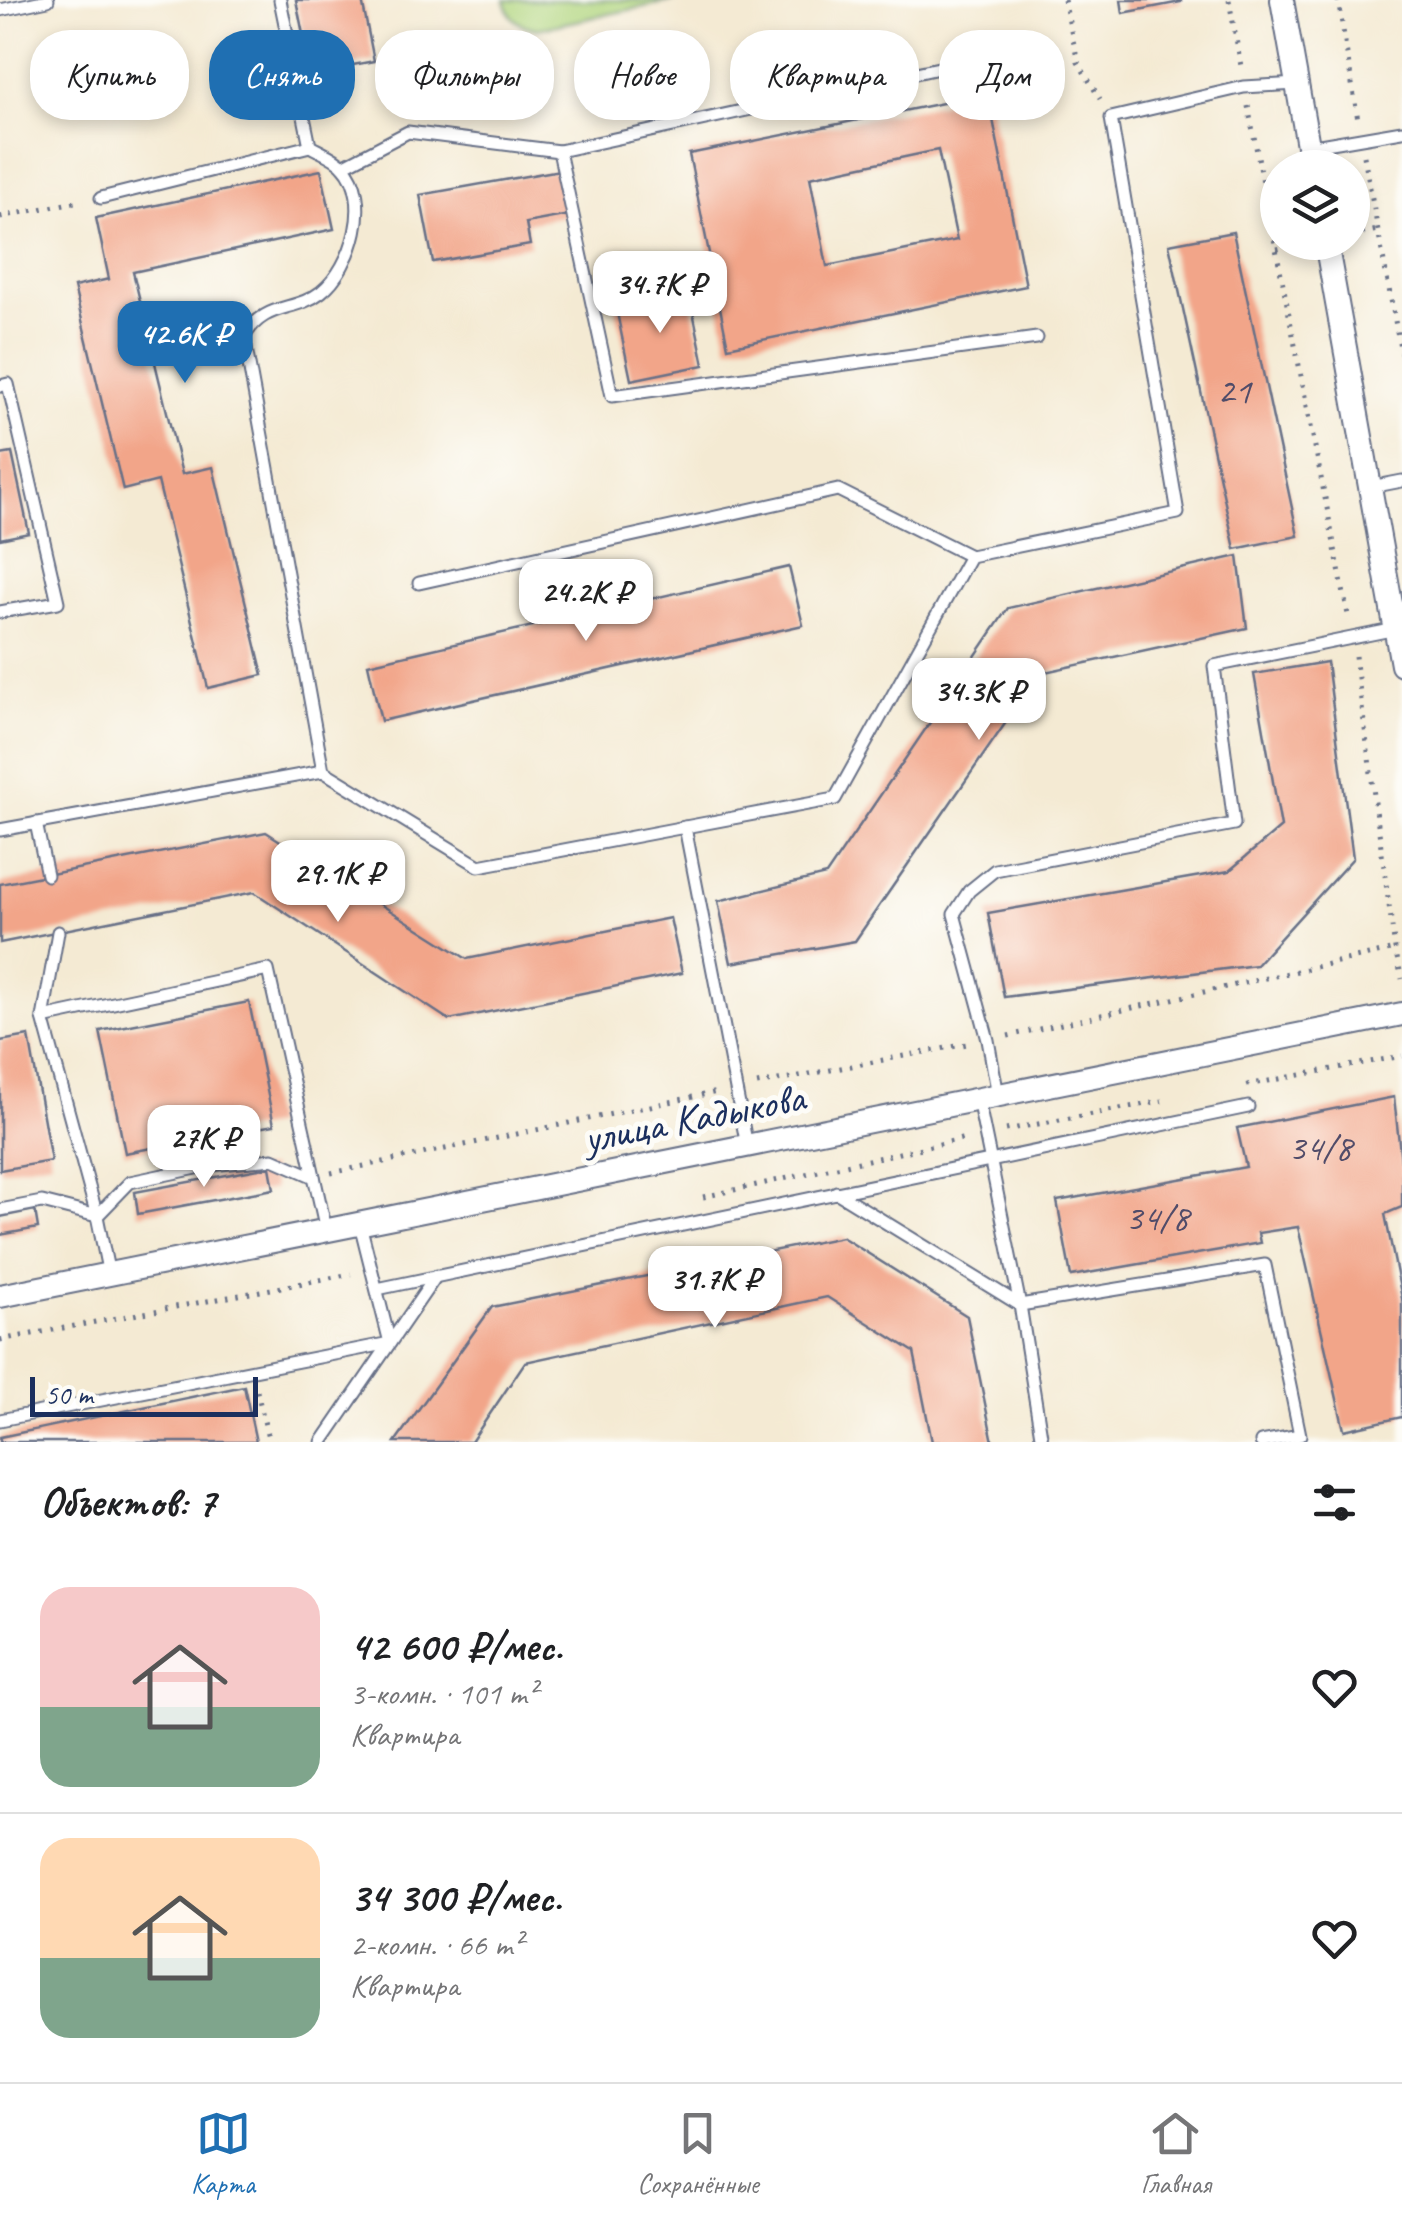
<!DOCTYPE html>
<html lang="ru">
<meta charset="utf-8">
<style>
body{margin:0;font-family:Caveat,sans-serif;background:#f2f2f2;color:#202124;height:100vh;display:flex;flex-direction:column;font-size:38px;white-space:nowrap}
*{box-sizing:border-box;margin:0}
p{font-size:32px;color:#757577}
.icon{flex:none;width:55px;height:55px;fill:none;stroke:currentColor;stroke-width:2;stroke-linecap:round;stroke-linejoin:round}
.map{position:relative;height:1442px;overflow:hidden}
.side{display:flex;flex-direction:column;background:#fff;flex:1}
.side>*{flex:none}
.banner{position:absolute;left:30px;top:30px;width:1342px;height:90px;display:flex;gap:20px}
.controls{position:absolute;left:1260px;top:150px;display:grid;gap:20px}
.controls a{display:grid;place-items:center;width:110px;height:110px;border-radius:50%;background:#fff;box-shadow:0 5px 15px #0003;font-size:50px}
.scale{position:absolute;left:30px;bottom:25px;width:228px;box-sizing:border-box;padding-left:10px;border:5px solid #1b2f5e;border-top:0;font-size:28px;line-height:35px;white-space:nowrap;color:#1b2f5e;-webkit-text-stroke:8px #fdfcf7;paint-order:stroke}
.price{position:absolute;translate:-50% -85px;padding:0 22px;border-radius:20px;background:#fff;color:#222;font-size:32px;line-height:65px;filter:drop-shadow(0 2px 5px #0008)}
.price::after{content:'';position:absolute;left:50%;top:60px;width:30px;height:22px;margin-left:-15px;background:inherit;clip-path:polygon(0 0,100% 0,50% 100%)}
.price.selected{background:#1f6fb2;color:#fff}
ul{padding:0;list-style:none}
li{display:flex;align-items:center;gap:30px;height:250px;padding:0 40px}
li+li{border-top:2px solid #e0e0e0}
li span{display:grid;place-items:center;flex:none;width:280px;height:200px;border-radius:30px;color:#555}
li>.icon{margin-inline-start:auto}
span .icon{width:120px;height:120px;fill:#fffc;stroke-width:1}
li b{font-size:42px}
h2{display:flex;justify-content:space-between;align-items:center;height:120px;padding:0 40px;font-size:42px}
.tag{padding:0 35px;border-radius:40px;background:#fff;box-shadow:0 5px 15px #0003;font-size:35px;line-height:90px}
.tag.selected{background:#1f6fb2;color:#fff}
.tab-bar{display:flex;justify-content:space-around;align-items:center;height:140px;border-top:2px solid #e0e0e0;background:#fff;font-size:28px;color:#757577}
.tab-bar a{display:grid;justify-items:center;gap:5px}
.tab-bar .selected{color:#1f6fb2}
.map>svg:first-child{display:block}
.green{fill:#b1d67f;stroke:#66826e;stroke-width:2.5}
.building{fill:#f2a589;fill-rule:evenodd}
.lines{fill:none;stroke-linecap:round;stroke-linejoin:round}
.service-casing{stroke:#677087;stroke-width:15}
.minor-casing{stroke:#677087;stroke-width:26}
.path{stroke:#677087;stroke-width:5;stroke-dasharray:2.5 8;stroke-linecap:butt}
.service{stroke:#fff;stroke-width:11}
.minor{stroke:#fff;stroke-width:22}
.labels{text-anchor:middle;dominant-baseline:central;stroke-width:10;stroke-linejoin:round;paint-order:stroke}
.number-label{font-size:38px;fill:#514c69}
.street-label{font-size:42px;fill:#1b2f5e;stroke:#fdfcf7}
</style>
<div class="map">
<svg width="1402" height="1442" viewBox="0 0 1402 1442">
<rect width="100%" height="100%" fill="#fdfcf7"/>
<filter id="ink" filterUnits="userSpaceOnUse"><feTurbulence type="fractalNoise" baseFrequency=".01" numOctaves="2"/><feDisplacementMap in="SourceGraphic" scale="20" xChannelSelector="R" yChannelSelector="G"/><feConvolveMatrix kernelMatrix="1 2 1 2 8 2 1 2 1" color-interpolation-filters="sRGB"/></filter>
<filter id="wash" filterUnits="userSpaceOnUse"><feTurbulence type="fractalNoise" baseFrequency=".0048" numOctaves="4" result="noise"/><feDisplacementMap in="SourceGraphic" scale="40" xChannelSelector="R" yChannelSelector="G"/><feGaussianBlur stdDeviation="2.25" result="paint"/><feColorMatrix in="noise" values="0 0 0 0 0 0 0 0 0 0 0 0 0 0 0 0 0 1.4 0 .05"/><feComposite in="paint" operator="in"/></filter>
<g filter="url(#wash)">
<rect width="100%" height="100%" fill="#f4ead3"/>
<path class="green" d="M505,0H677L537,29C520,26 509,19 505,0Z"/>
<g id="blocks">
<g class="building">
<polygon points="296,0 362,0 374,61 311,73"/>
<polygon points="1121,0 1181,0 1181,2 1123,13"/>
<path d="M988,94L1026,286L728,347L689,154ZM938,150L957,240L827,266L810,177Z"/>
<polygon points="321,170 334,229 133,272 182,474 213,467 263,675 208,688 158,481 123,490 74,287 109,279 96,218"/>
<polygon points="560,170 569,215 526,223 530,245 433,262 420,195"/>
<polygon points="1233,232 1298,536 1235,549 1169,244"/>
<polygon points="689,292 704,365 631,380 616,308"/>
<polygon points="12,453 29,533 0,539 0,455"/>
<polygon points="1238,556 1247,628 1040,673 855,941 731,963 718,901 826,875 1008,608"/>
<polygon points="789,567 803,625 381,721 368,664"/>
<polygon points="1327,662 1353,858 1256,965 1004,997 988,913 1229,871 1281,827 1254,674"/>
<polygon points="266,832 467,959 670,918 682,973 449,1020 254,892 0,943 0,884"/>
<polygon points="249,1002 274,1125 125,1153 100,1031"/>
<polygon points="29,1036 51,1161 0,1170 0,1041"/>
<polygon points="1394,1097 1402,1170 1402,1207 1385,1214 1402,1299 1402,1417 1344,1430 1298,1227 1258,1233 1260,1243 1071,1276 1057,1201 1246,1167 1237,1128"/>
<polygon points="270,1167 274,1189 138,1214 135,1192"/>
<polygon points="35,1210 38,1228 0,1235 0,1217"/>
<polygon points="842,1237 967,1316 993,1442 932,1442 914,1352 827,1297 525,1362 471,1442 395,1442 492,1307"/>
<polygon points="244,1386 256,1442 0,1442 0,1437"/>
</g>
</g>
</g>
<g filter="url(#ink)">
<use href="#blocks" fill-opacity="0" stroke="#677087" stroke-width="2.5"/>
<g class="lines">
<defs>
<g id="service">
<path d="M280,0L310,146C320,152 335,157 343,166C373,198 353,267 321,292C294,313 265,301 244,337L323,771"/>
<polyline points="0,10 48,0"/>
<polyline points="1308,147 1402,131"/>
<polyline points="559,151 980,59"/>
<polyline points="343,166 408,132 559,151 612,396 1037,338"/>
<polyline points="101,198 310,146"/>
<polyline points="0,386 8,384 58,602 0,612"/>
<polyline points="1371,487 1402,481"/>
<polyline points="419,583 838,490 970,556"/>
<polyline points="36,823 47,875"/>
<polyline points="685,827 835,799 970,556 1178,513 1111,118 1244,87 1297,84"/>
<polyline points="0,830 323,771 479,866 685,827 747,1146"/>
<polyline points="58,932 43,1018 97,1216 109,1275"/>
<polyline points="43,1018 268,970 326,1230"/>
<polyline points="998,1095 988,1040 954,914 969,891 995,870 1234,824 1214,666 1396,629"/>
<polyline points="978,1099 1020,1305 1042,1442"/>
<polyline points="836,1192 1020,1305 1265,1265 1300,1435 1261,1442"/>
<polyline points="0,1210 42,1202 97,1216 130,1182 211,1165 273,1159 314,1177"/>
<polyline points="377,1289 1248,1107"/>
<polyline points="0,1420 390,1343 360,1224"/>
<polyline points="322,1442 436,1276"/>
</g>
<g id="minor">
<polyline points="1282,0 1312,168"/>
<polyline points="1326,242 1402,665"/>
<polyline points="0,1296 1402,1014"/>
</g>
</defs>
<use href="#service" class="service-casing"/>
<use href="#minor" class="minor-casing"/>
<g class="path">
<polyline points="1064,0 1078,62 1100,99"/>
<polyline points="1229,0 1241,66"/>
<polyline points="1338,0 1358,120"/>
<polyline points="1248,106 1349,620"/>
<polyline points="1364,156 1402,358"/>
<polyline points="0,217 80,201"/>
<polyline points="1352,235 1378,230"/>
<polyline points="1277,249 1303,244"/>
<polyline points="1355,656 1395,949 1402,979"/>
<polyline points="1008,1036 1395,949"/>
<polyline points="757,1084 967,1044"/>
<polyline points="1247,1085 1402,1056"/>
<polyline points="1006,1130 1162,1101"/>
<polyline points="331,1173 717,1092"/>
<polyline points="703,1197 966,1138"/>
<polyline points="0,1340 351,1274"/>
<polyline points="257,1391 269,1442"/>
</g>
<use href="#service" class="service"/>
<use href="#minor" class="minor"/>
</g>
</g>
<g class="labels">
<g class="number-label">
<text x="1234" y="390">21</text>
<text x="1320" y="1147">34/8</text>
<text x="1157" y="1217">34/8</text>
</g>
<g class="street-label">
<text transform="translate(694 1118) rotate(-11)">улица Кадыкова</text>
</g>
</g>
</svg>
<div class="controls">
<a><svg class="icon" aria-label="layers" viewBox="0 0 24 24"><path d="M12 4l9 5-9 5-9-5zM3 14l9 5 9-5"/></svg></a>
</div>
<div class="scale">50 m</div>
<b class="price" style="left:660px;top:336px">34.7K ₽</b>
<b class="price selected" style="left:185px;top:386px">42.6K ₽</b>
<b class="price" style="left:586px;top:644px">24.2K ₽</b>
<b class="price" style="left:979px;top:743px">34.3K ₽</b>
<b class="price" style="left:338px;top:925px">29.1K ₽</b>
<b class="price" style="left:204px;top:1190px">27K ₽</b>
<b class="price" style="left:715px;top:1331px">31.7K ₽</b>
<div class="banner">
<a class="tag">Купить</a>
<a class="tag selected">Снять</a>
<a class="tag">Фильтры</a>
<a class="tag">Новое</a>
<a class="tag">Квартира</a>
<a class="tag">Дом</a>
</div>
</div>
<section class="side">
<h2>Объектов: 7<svg class="icon" aria-label="filters" viewBox="0 0 24 24"><path d="M4 7h16M4 17h16"/><circle cx="9" cy="7" r="2"/><circle cx="15" cy="17" r="2"/></svg></h2>
<ul>
<li><span style="background:linear-gradient(#f6c9c9 60%,#7fa58c 0)"><svg class="icon" aria-label="home" viewBox="0 0 24 24"><path d="M3 11l9-7 9 7M6 9v11h12V9"/></svg></span><div><b>42 600 ₽/мес.</b><p>3-комн. · 101 m²</p><p>Квартира</p></div><svg class="icon" aria-label="heart" viewBox="0 0 24 24"><path d="M12 20l-8-8c-3-5 5-10 8-4 3-6 11-1 8 4z"/></svg></li>
<li><span style="background:linear-gradient(#ffd9b3 60%,#7fa58c 0)"><svg class="icon" aria-label="home" viewBox="0 0 24 24"><path d="M3 11l9-7 9 7M6 9v11h12V9"/></svg></span><div><b>34 300 ₽/мес.</b><p>2-комн. · 66 m²</p><p>Квартира</p></div><svg class="icon" aria-label="heart" viewBox="0 0 24 24"><path d="M12 20l-8-8c-3-5 5-10 8-4 3-6 11-1 8 4z"/></svg></li>
</ul>
</section>
<nav class="tab-bar">
<a class="selected"><svg class="icon" aria-label="map" viewBox="0 0 24 24"><path d="M3 6l6-2 6 2 6-2v14l-6 2-6-2-6 2zM9 4v14M15 6v14"/></svg>Карта</a>
<a><svg class="icon" aria-label="saved" viewBox="0 0 24 24"><path d="M7 4h10v16l-5-4-5 4z"/></svg>Сохранённые</a>
<a><svg class="icon" aria-label="home" viewBox="0 0 24 24"><path d="M3 11l9-7 9 7M6 9v11h12V9"/></svg>Главная</a>
</nav>
